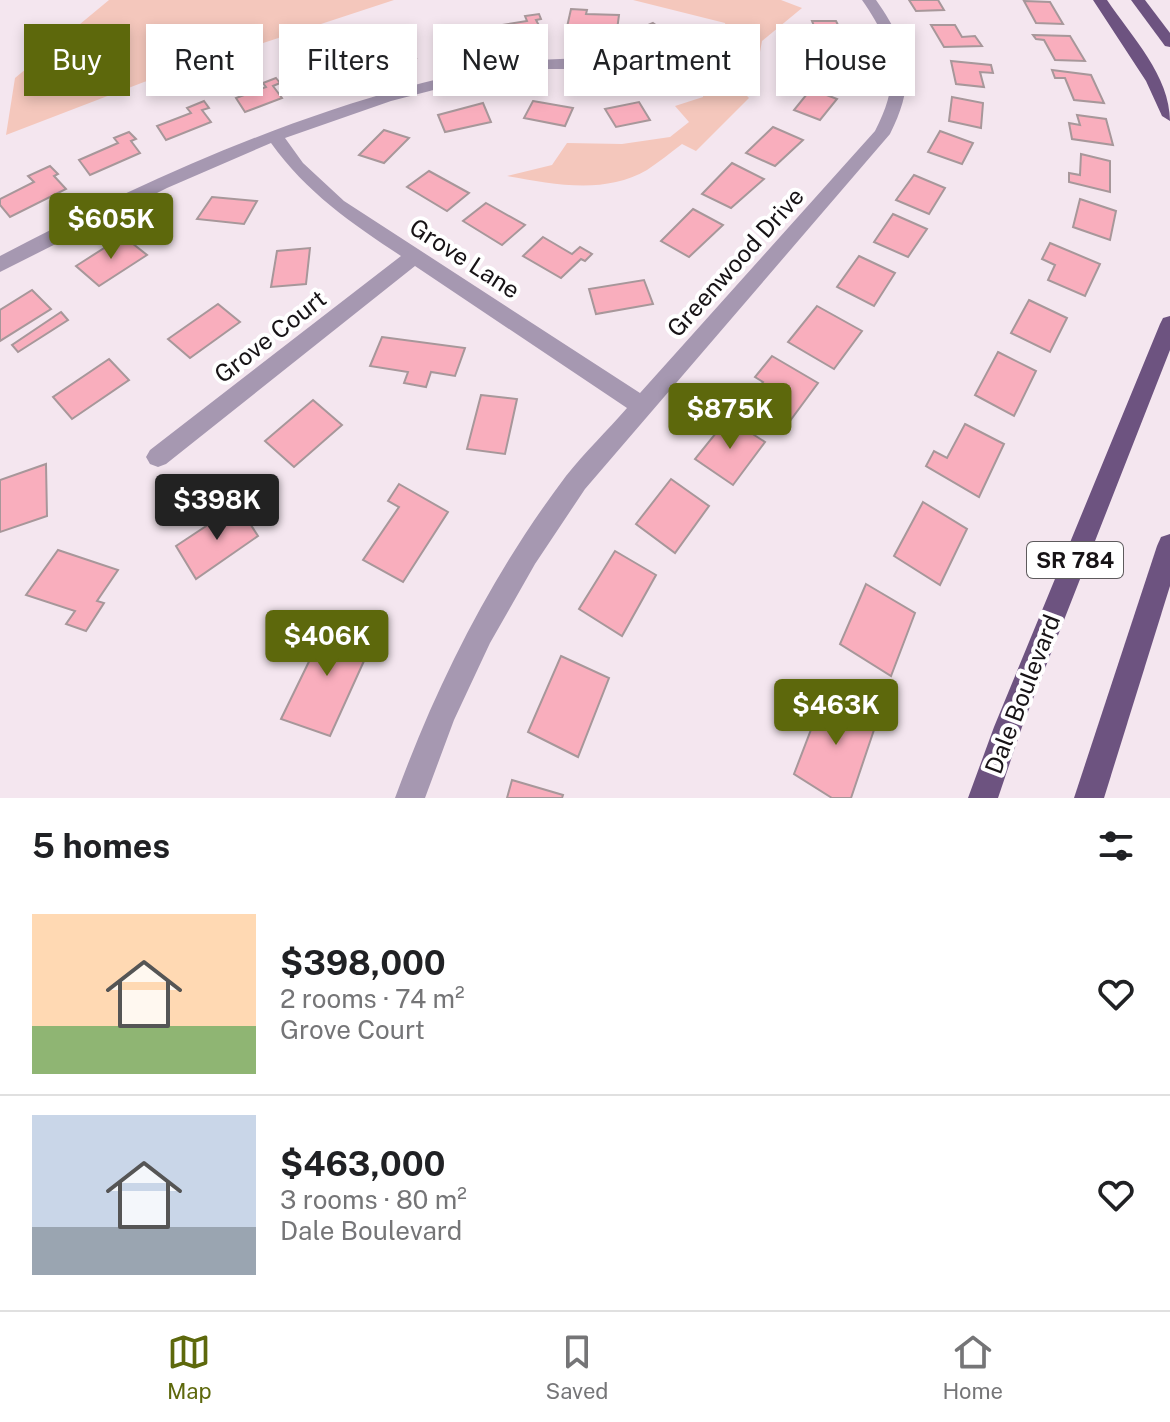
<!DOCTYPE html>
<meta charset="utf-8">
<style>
body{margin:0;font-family:"Public Sans",sans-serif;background:#f2f2f2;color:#202124;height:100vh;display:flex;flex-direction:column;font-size:30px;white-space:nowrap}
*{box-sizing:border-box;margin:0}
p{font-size:26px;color:#757577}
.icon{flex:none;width:44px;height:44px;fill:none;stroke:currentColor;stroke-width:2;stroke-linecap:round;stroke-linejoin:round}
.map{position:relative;height:798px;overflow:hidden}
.details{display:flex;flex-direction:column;background:#fff;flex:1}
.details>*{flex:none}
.banner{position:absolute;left:24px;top:24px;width:1122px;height:72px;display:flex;gap:16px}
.price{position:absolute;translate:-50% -68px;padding:0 18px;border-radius:8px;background:#5d680c;color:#fff;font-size:26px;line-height:52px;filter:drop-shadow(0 2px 4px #0008)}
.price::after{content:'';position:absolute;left:50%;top:48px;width:24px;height:18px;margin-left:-12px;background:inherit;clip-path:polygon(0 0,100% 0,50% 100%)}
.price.active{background:#222;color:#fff}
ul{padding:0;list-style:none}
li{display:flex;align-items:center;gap:24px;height:200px;padding:0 32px}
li+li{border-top:2px solid #e0e0e0}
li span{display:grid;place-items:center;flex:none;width:224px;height:160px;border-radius:0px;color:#555}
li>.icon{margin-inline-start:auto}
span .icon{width:96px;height:96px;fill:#fffc;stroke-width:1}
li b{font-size:34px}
h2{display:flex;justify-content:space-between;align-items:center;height:96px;padding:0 32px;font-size:34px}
.chip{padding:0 28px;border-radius:0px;background:#fff;box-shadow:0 4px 12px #0003;font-size:28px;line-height:72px}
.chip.active{background:#5d680c;color:#fff}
.tab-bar{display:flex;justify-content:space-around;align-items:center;height:112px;border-top:2px solid #e0e0e0;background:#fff;font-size:22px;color:#757577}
.tab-bar a{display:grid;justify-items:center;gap:4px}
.tab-bar .active{color:#5d680c}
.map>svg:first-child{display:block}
.green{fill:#f4c7bc}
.building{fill:#f9aebd;stroke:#a7979a;stroke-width:2}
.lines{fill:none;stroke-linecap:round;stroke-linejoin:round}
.minor{fill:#a698b1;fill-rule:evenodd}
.primary{fill:#6d5380;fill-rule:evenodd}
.labels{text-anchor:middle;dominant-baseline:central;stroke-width:8;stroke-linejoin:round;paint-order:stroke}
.shield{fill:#fff;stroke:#5d5a5c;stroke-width:2}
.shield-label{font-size:22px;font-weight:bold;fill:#171316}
.street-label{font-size:24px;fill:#171316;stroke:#fff}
</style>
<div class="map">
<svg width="1170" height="798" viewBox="0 0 1170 798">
<rect width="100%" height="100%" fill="#f4e6ef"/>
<g class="green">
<polygon points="109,0 394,0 144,82 6,135 15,78"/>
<path d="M633,0H781L802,8L762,41L758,63L734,82L749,98L696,151L682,144C670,153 659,162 647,170C604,195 553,184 507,176L552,165L567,143L622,144L670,137L689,122L675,106L703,97C704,87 703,71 708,63C717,45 731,49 725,23Z"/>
</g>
<g class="building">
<polygon points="909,0 938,0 944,10 916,11"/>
<polygon points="1024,1 1050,2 1063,24 1036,23"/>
<polygon points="571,9 587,10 586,14 619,15 617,30 567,27"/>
<polygon points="539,14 541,19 536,20 543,33 508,39 502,25 527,21 525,16"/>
<polygon points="812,21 836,21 846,41 810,42 805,31 816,31"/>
<polygon points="653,23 674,38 681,35 692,43 679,48 673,44 659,49 634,31"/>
<polygon points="931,25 955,25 962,37 975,36 982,46 944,47"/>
<polygon points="480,31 487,45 449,53 443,38"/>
<polygon points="1033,35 1070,36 1085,61 1055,60 1044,40 1036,39"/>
<polygon points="408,44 416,58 377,68 369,54"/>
<polygon points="822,54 850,57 850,80 824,77 824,80 812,79 813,71 822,72"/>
<polygon points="951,61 991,65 993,73 980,72 984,87 956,84"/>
<polygon points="340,63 349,76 312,88 304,75"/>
<polygon points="659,65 689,68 685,92 654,89"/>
<polygon points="1052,70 1091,75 1104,103 1074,100 1065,78 1055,78"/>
<polygon points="276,78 280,83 273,86 282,98 245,112 236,98 266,87 263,83"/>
<polygon points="811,89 837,99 820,120 794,110"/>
<polygon points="952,97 983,103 981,128 949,121"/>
<polygon points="204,101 209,108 202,110 211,122 166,140 157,126 191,113 187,108"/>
<polygon points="533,101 573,108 565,126 524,118"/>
<polygon points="639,102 650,120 616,127 605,109"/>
<polygon points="483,103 491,122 445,132 438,115"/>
<polygon points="1077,115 1106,119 1113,145 1072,139 1069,123 1080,125"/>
<polygon points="773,127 803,140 775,166 746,153"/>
<polygon points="384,130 409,138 384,163 359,155"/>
<polygon points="940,131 973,143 962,164 928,152"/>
<polygon points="129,132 136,139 131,141 140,153 90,175 79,160 118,143 114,138"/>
<polygon points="1081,154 1110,161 1110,192 1069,182 1069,173 1080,175"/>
<polygon points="732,163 764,179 731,208 702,194"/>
<polygon points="50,166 58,174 54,176 66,189 10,217 0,205 0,199 34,182 28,176"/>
<polygon points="429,171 469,193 447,211 407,187"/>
<polygon points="914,175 945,188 929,214 896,200"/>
<polygon points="212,197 257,201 244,224 197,219"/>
<polygon points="1080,199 1116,211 1110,240 1073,227"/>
<polygon points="486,203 525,225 502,245 463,221"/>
<polygon points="693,209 723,225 689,257 661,241"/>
<polygon points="893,214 927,229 908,257 874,242"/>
<polygon points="123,236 147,255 99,286 76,266"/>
<polygon points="543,237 572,254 580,247 592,254 585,261 581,259 561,278 523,256"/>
<polygon points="1050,243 1100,264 1085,296 1048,280 1055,265 1042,259"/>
<polygon points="310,248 306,284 271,287 277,251"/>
<polygon points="859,256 895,273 874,306 837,287"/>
<polygon points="644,280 653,304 596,314 589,289"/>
<polygon points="32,290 51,309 0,341 0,310"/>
<polygon points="1029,300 1067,318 1050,352 1011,333"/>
<polygon points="218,304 240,322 190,358 168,339"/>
<polygon points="817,306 862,331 834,369 788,342"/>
<polygon points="61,312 68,320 18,352 12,345"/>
<polygon points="382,337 465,348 455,376 431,372 426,387 404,383 408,372 370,366"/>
<polygon points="998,352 1036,371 1014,416 975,395"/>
<polygon points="772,356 818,383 787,425 749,401 763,382 755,377"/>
<polygon points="109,359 129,380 72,419 53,397"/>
<polygon points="481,395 517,399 505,454 467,449"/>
<polygon points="313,400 342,425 294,467 265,441"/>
<polygon points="728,418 765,442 733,485 695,459"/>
<polygon points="965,424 1004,444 979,497 926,466 934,451 947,458"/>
<polygon points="46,464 47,516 0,532 0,480"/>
<polygon points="671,479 709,506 675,553 636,524"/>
<polygon points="399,484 448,512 403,582 363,560 399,507 388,501"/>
<polygon points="923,502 967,529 940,585 894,556"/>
<polygon points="238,505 258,536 196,579 176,546"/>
<polygon points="58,550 118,570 97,601 104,603 86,631 66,624 75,611 26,595"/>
<polygon points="615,551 656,575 622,636 579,609"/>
<polygon points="866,584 915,613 891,676 840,644"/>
<polygon points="316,617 332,622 330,627 373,641 330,736 281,719 318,643 305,639"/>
<polygon points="561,656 609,678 578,757 528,732"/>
<polygon points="827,688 878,718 851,798 832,798 794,774"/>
<polygon points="512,780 563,795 562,798 507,798"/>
</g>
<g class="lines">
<path class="minor" d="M862,0H876C910,48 917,80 890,134L585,489L535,564L490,643L454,720L425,798H395C437,683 492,574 566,476C585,452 607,431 627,408L415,266L166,464L158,467L150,464L146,457L150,450L401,256C351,223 306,192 271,143L167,188L0,272V256C132,187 267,125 411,86C454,75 498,62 543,60C558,59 584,56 596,66L593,69H534L480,78L391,101L285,138L303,163L344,201L640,393L875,131C902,79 895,47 862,0Z"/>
<g class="primary">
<path d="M1093,0H1107C1132,37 1170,76 1170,121L1162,116L1146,81Z"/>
<polygon points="1131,0 1145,0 1170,33 1170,47 1165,46"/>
<polygon points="1170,316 1170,350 1022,727 998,798 968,798 994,727 1160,324 1163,318"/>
<polygon points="1170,534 1170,586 1104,798 1074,798 1157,546 1161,537"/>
</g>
</g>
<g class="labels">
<rect class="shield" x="1027" y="542" width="96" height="36" rx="6"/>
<g class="shield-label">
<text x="1075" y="560">SR 784</text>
</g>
<g class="street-label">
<text transform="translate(465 258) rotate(33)">Grove Lane</text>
<text transform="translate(735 262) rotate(-48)">Greenwood Drive</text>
<text transform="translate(270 336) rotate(-38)">Grove Court</text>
<text transform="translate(1022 694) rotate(-69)">Dale Boulevard</text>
</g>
</g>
</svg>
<b class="price" style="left:111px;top:261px">$605K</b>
<b class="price" style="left:730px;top:451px">$875K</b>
<b class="price active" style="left:217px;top:542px">$398K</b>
<b class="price" style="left:327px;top:678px">$406K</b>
<b class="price" style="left:836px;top:747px">$463K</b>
<div class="banner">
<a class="chip active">Buy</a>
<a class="chip">Rent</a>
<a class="chip">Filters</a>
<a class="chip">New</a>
<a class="chip">Apartment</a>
<a class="chip">House</a>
</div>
</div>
<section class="details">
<h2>5 homes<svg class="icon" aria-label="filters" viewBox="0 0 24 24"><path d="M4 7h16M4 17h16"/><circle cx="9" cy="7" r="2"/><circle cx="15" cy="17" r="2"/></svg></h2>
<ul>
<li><span style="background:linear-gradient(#ffd9b3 70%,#8fb573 0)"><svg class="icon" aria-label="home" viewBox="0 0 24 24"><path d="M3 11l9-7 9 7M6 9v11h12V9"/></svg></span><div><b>$398,000</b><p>2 rooms · 74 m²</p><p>Grove Court</p></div><svg class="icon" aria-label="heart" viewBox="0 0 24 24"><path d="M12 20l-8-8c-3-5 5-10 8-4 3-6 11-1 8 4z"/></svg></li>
<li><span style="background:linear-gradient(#c9d6e8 70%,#9aa5b1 0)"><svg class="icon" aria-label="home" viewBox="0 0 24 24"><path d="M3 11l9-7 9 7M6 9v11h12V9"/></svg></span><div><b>$463,000</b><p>3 rooms · 80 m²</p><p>Dale Boulevard</p></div><svg class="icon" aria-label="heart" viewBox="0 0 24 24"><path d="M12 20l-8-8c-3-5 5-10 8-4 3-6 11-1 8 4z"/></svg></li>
</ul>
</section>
<nav class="tab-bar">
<a class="active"><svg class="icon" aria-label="map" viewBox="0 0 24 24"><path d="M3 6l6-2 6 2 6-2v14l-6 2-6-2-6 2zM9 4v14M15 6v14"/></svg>Map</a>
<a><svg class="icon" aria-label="saved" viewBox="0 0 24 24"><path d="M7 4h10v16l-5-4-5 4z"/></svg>Saved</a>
<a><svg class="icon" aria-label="home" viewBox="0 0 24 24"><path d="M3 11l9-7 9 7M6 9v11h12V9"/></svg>Home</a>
</nav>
